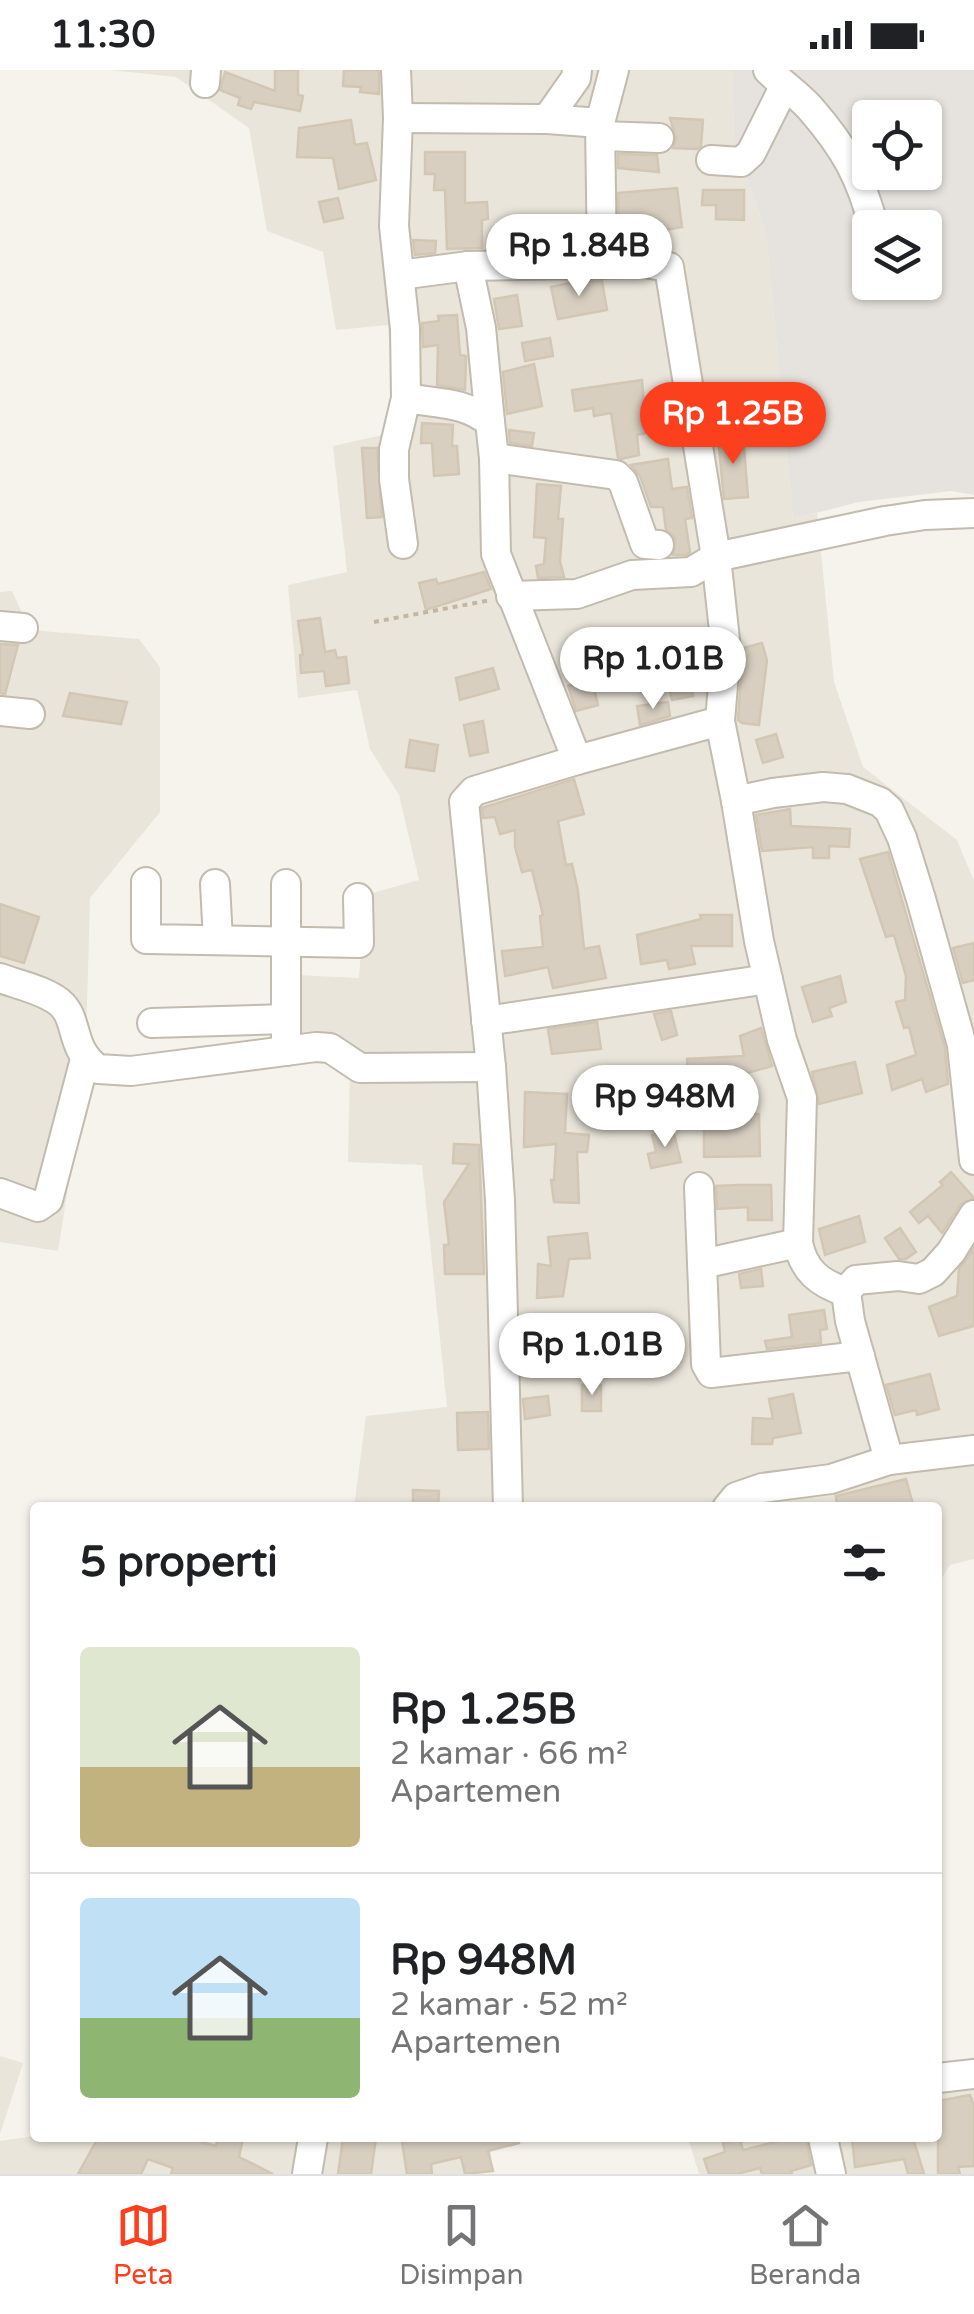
<!DOCTYPE html>
<html lang="id">
<meta charset="utf-8">
<style>
body{margin:0;font-family:"Varela Round",sans-serif;background:#f6f6f6;color:#202124;height:100vh;display:flex;flex-direction:column;font-size:38px;white-space:nowrap}
*{box-sizing:border-box;margin:0}
p{font-size:32px;color:#757577}
.icon{flex:none;width:55px;height:55px;fill:none;stroke:currentColor;stroke-width:2;stroke-linecap:round;stroke-linejoin:round}
.map{position:relative;flex:1;overflow:hidden}
.side{position:absolute;left:30px;top:1432px;width:912px;height:640px;display:flex;flex-direction:column;background:#fff;border-radius:10px;box-shadow:0 2px 8px #0004}
.side>*{flex:none}
.fabs{position:absolute;left:852px;top:30px;display:grid;gap:20px}
.fabs a{display:grid;place-items:center;width:90px;height:90px;border-radius:10px;background:#fff;box-shadow:0 2px 8px #0004;font-size:50px}
.price{position:absolute;translate:-50% -85px;padding:0 22px;border-radius:35px;background:#fff;color:#222;font-size:32px;line-height:65px;filter:drop-shadow(0 2px 5px #0008)}
.price::after{content:'';position:absolute;left:50%;top:60px;width:30px;height:22px;margin-left:-15px;background:inherit;clip-path:polygon(0 0,100% 0,50% 100%)}
.price.current{background:#fc3f1d;color:#fff}
ul{padding:0;list-style:none}
li{display:flex;align-items:center;gap:30px;height:250px;padding:0 50px}
li+li{border-top:2px solid #e0e0e0}
li span{display:grid;place-items:center;flex:none;width:280px;height:200px;border-radius:10px;color:#555}
li>.icon{margin-inline-start:auto}
span .icon{width:120px;height:120px;fill:#fffc;stroke-width:1}
li b{font-size:42px}
h2{display:flex;justify-content:space-between;align-items:center;height:120px;padding:0 50px;font-size:42px}
.status{display:flex;justify-content:space-between;align-items:center;height:70px;padding:0 50px;background:#fff;direction:ltr}
.status svg{height:28px;fill:currentColor}
.tab-bar{display:flex;justify-content:space-around;align-items:center;height:140px;border-top:2px solid #e0e0e0;background:#fff;font-size:28px;color:#757577}
.tab-bar a{display:grid;justify-items:center;gap:5px}
.tab-bar .current{color:#fc3f1d}
.map>svg:first-child{display:block}
.residential{fill:#eae5da}
.industrial{fill:#e6e2dd;fill-rule:evenodd}
.building{fill:#d8cfc1;stroke:#d3c7b4;stroke-width:2.5}
.lines{fill:none;stroke-linecap:round;stroke-linejoin:round}
.minor-casing{stroke:#c2bbae;stroke-width:32}
.path{stroke:#c4b79f;stroke-width:4;stroke-dasharray:5 5;stroke-linecap:butt}
.minor{stroke:#fff;stroke-width:28}
</style>
<div class="status"><b>11:30</b><svg viewBox="0 0 49 12"><path d="M0 12V9h3v3zM5 12V6h3v6zM10 12V3h3v9zM15 12V0h3v12zM26 1h20v11H26zM47 4h2v5h-2z"/></svg></div>
<div class="map">
<svg width="974" height="2104" viewBox="0 0 974 2104">
<rect width="100%" height="100%" fill="#f6f3ec"/>
<g class="residential">
<polygon points="111,0 732,0 734,70 766,163 793,449 817,443 834,612 863,697 957,770 974,811 974,1489 950,1495 938,1514 938,1438 354,1437 366,1346 447,1337 422,1095 348,1092 350,991 288,989 296,905 359,908 365,825 419,810 399,725 370,679 357,620 298,628 288,515 347,502 333,376 396,362 388,255 336,260 323,182 267,161 249,58 176,7"/>
<polygon points="12,521 30,560 139,569 160,597 160,742 90,828 85,1008 58,1181 0,1172 0,522"/>
<polygon points="0,1986 23,1993 0,2064"/>
<polygon points="974,1999 974,2104 699,2104 688,2068 938,2068 938,2005"/>
<polygon points="35,2066 35,2068 492,2068 490,2099 471,2104 0,2104 0,2071"/>
</g>
<path class="industrial" d="M732,0H974V425L951,421L859,432L793,449L766,163L734,70ZM870,48H925V102H870ZM870,158H925V212H870Z"/>
<g class="building">
<polygon points="275,0 298,0 298,25 303,26 300,41 254,32 251,39 238,35 240,28 220,20 225,2 275,21"/>
<polygon points="344,0 379,0 379,24 360,22 361,17 343,16"/>
<polygon points="670,48 703,50 701,76 697,79 673,78 676,68"/>
<polygon points="351,50 355,75 367,73 376,110 339,119 333,88 297,87 299,58"/>
<polygon points="425,82 465,82 465,133 487,132 488,149 482,150 482,178 447,179 445,120 434,120 435,104 425,104"/>
<polygon points="618,84 657,85 659,102 618,98"/>
<polygon points="677,118 682,157 633,166 634,176 619,176 618,123"/>
<polygon points="703,120 744,120 744,150 716,149 716,135 702,135"/>
<polygon points="338,128 343,148 324,152 319,132"/>
<polygon points="542,156 543,177 524,178 523,157"/>
<polygon points="413,170 436,171 435,183 415,185"/>
<polygon points="602,211 607,240 558,249 551,217 574,212"/>
<polygon points="517,225 522,256 499,259 494,229"/>
<polygon points="457,245 460,285 466,286 465,320 437,315 438,275 423,277 422,253 439,251 438,246"/>
<polygon points="550,268 553,286 525,291 522,273"/>
<polygon points="534,294 542,336 507,344 503,302"/>
<polygon points="642,310 646,363 637,365 639,385 621,389 618,388 611,343 594,346 593,338 575,341 572,320"/>
<polygon points="422,353 453,355 452,376 457,376 459,404 434,406 432,373 421,373"/>
<polygon points="509,360 534,363 532,376 510,373"/>
<polygon points="743,365 748,427 724,429 718,368"/>
<polygon points="362,378 377,378 382,447 367,448"/>
<polygon points="668,389 672,419 687,417 692,448 685,449 690,482 686,485 673,485 675,468 666,460 663,437 651,437 640,406 631,395"/>
<polygon points="537,414 561,416 558,449 563,449 560,491 564,507 538,508 536,496 544,494 546,468 534,467"/>
<polygon points="484,502 491,519 426,540 419,513 436,509 438,514"/>
<polygon points="320,548 325,582 335,580 337,588 346,587 349,613 326,616 324,601 301,603 300,585 303,585 298,551"/>
<polygon points="762,573 767,590 759,655 742,653 738,650 743,578"/>
<polygon points="0,574 18,575 5,624 0,623"/>
<polygon points="493,598 499,619 460,630 456,608"/>
<polygon points="697,598 702,617 692,619 693,626 672,630 666,604"/>
<polygon points="592,610 598,635 576,641 568,616"/>
<polygon points="70,623 127,632 121,654 63,646"/>
<polygon points="668,632 670,646 640,655 637,636"/>
<polygon points="483,651 488,682 470,686 464,655"/>
<polygon points="776,664 783,687 763,693 756,670"/>
<polygon points="410,670 438,675 434,701 406,697"/>
<polygon points="574,709 584,744 558,751 566,795 572,794 578,821 584,879 599,876 606,908 553,918 548,897 505,906 502,881 543,877 540,846 543,845 532,800 522,802 515,777 515,760 500,764 495,747 483,748 482,738"/>
<polygon points="790,739 791,756 850,759 849,777 829,776 829,788 813,788 813,777 762,781 756,745"/>
<polygon points="888,782 945,978 948,1014 926,1022 922,1009 892,1020 887,995 916,985 909,957 904,958 896,932 905,930 906,906 894,865 886,867 860,789"/>
<polygon points="0,834 39,847 24,893 0,886"/>
<polygon points="700,845 732,845 732,876 691,876 695,894 669,899 667,890 641,894 637,865 701,849"/>
<polygon points="974,873 974,910 963,913 953,878"/>
<polygon points="840,906 846,932 829,938 832,946 813,952 802,917"/>
<polygon points="671,941 677,965 662,970 654,944"/>
<polygon points="597,952 601,979 552,984 548,959"/>
<polygon points="761,958 772,996 741,1005 739,1044 759,1044 760,1086 704,1087 704,1045 707,1045 708,1007 688,1009 687,989 744,986 740,966"/>
<polygon points="855,992 862,1023 819,1034 812,1002"/>
<polygon points="525,1022 567,1024 565,1063 589,1065 587,1082 577,1082 579,1133 554,1132 551,1110 554,1110 556,1074 524,1077"/>
<polygon points="673,1060 681,1092 651,1098 648,1084 656,1082 652,1065"/>
<polygon points="454,1074 479,1075 484,1204 445,1204 444,1175 449,1175 444,1132 469,1094 453,1093"/>
<polygon points="951,1102 974,1128 960,1135 942,1163 928,1146 919,1153 910,1142 943,1115 940,1112"/>
<polygon points="739,1115 771,1115 772,1150 748,1150 748,1137 717,1139 716,1116"/>
<polygon points="859,1146 865,1172 825,1185 819,1159"/>
<polygon points="900,1158 916,1182 906,1189 899,1189 885,1168"/>
<polygon points="587,1163 590,1188 569,1189 563,1226 537,1228 538,1194 551,1196 548,1167"/>
<polygon points="974,1178 974,1256 939,1266 929,1237 957,1226 959,1199"/>
<polygon points="761,1199 763,1216 741,1218 739,1204"/>
<polygon points="824,1240 827,1259 820,1260 821,1273 767,1279 765,1271 792,1267 789,1245"/>
<polygon points="579,1254 580,1286 542,1287 541,1255"/>
<polygon points="930,1304 939,1339 917,1345 916,1340 895,1345 886,1315"/>
<rect x="582" y="1315" width="19" height="26"/>
<polygon points="793,1324 801,1363 773,1368 772,1374 752,1374 753,1348 773,1349 769,1329"/>
<polygon points="548,1326 550,1345 525,1349 523,1329"/>
<polygon points="488,1342 489,1379 458,1380 457,1343"/>
<polygon points="906,1409 914,1438 837,1438 836,1426"/>
<polygon points="413,1420 439,1421 438,1438 413,1438"/>
<polygon points="970,2025 974,2036 974,2096 958,2097 960,2104 938,2104 938,2031"/>
<polygon points="98,2068 187,2068 216,2076 218,2068 243,2068 239,2087 273,2104 171,2104 173,2098 148,2089 141,2104 78,2104"/>
<polygon points="343,2068 376,2068 371,2104 338,2104"/>
<polygon points="429,2068 435,2068 436,2071 452,2068 519,2068 519,2073 488,2081 493,2101 465,2104 461,2087 431,2094 432,2104 407,2104 402,2072"/>
<polygon points="791,2068 806,2068 811,2095 791,2101 792,2104 762,2104 760,2098 737,2104 709,2104 704,2089 725,2082 723,2073 740,2069 743,2080"/>
<polygon points="852,2068 913,2068 924,2104 908,2104 904,2089 855,2097"/>
</g>
<g class="lines">
<defs>
<g id="minor">
<polyline points="396,0 398,48 394,156 405,259 406,328 394,379 394,409 403,474"/>
<path d="M768,0C781,13 797,24 810,38C845,78 861,107 874,158"/>
<polyline points="205,13 206,0"/>
<polyline points="398,48 547,49 600,53 602,194"/>
<polyline points="547,49 576,8 577,0"/>
<polyline points="600,53 614,0"/>
<polyline points="601,66 659,68"/>
<polyline points="711,90 741,92 751,83 784,17"/>
<polyline points="468,196 481,258 490,352"/>
<polyline points="400,205 468,196 644,193 669,197 716,487 726,579 720,651 736,731 773,723 823,717 847,719 880,732 889,740 902,768 921,829 962,975 974,1090"/>
<path d="M406,328C438,334 463,331 490,352L494,388L496,484L577,690L474,721L464,732L491,997L500,1130L508,1438"/>
<polyline points="494,388 616,405 623,412 645,474 659,475"/>
<polyline points="511,526 577,524 632,505 691,502 716,487 885,451 925,445 974,443"/>
<polyline points="0,556 23,558"/>
<polyline points="0,641 30,644"/>
<polyline points="577,690 720,651"/>
<polyline points="146,812 146,869 359,873 358,828"/>
<polyline points="215,814 218,870"/>
<path d="M0,908C19,915 44,920 59,932C80,949 68,977 98,999L131,1001L316,977L330,978L360,998L491,997"/>
<polyline points="486,951 768,909"/>
<polyline points="152,953 286,949"/>
<polyline points="286,981 286,814"/>
<polyline points="699,1117 706,1294 711,1303 860,1286"/>
<polyline points="0,1123 38,1137 48,1130 85,989"/>
<path d="M798,1173C804,1201 819,1213 846,1222"/>
<polyline points="702,1194 798,1173 802,1028 782,970 759,871 736,731"/>
<polyline points="889,1390 850,1251 846,1222 856,1210 898,1206 919,1209 933,1202 951,1182 974,1145"/>
<polyline points="727,1438 736,1427 762,1418 831,1409 889,1390 974,1380"/>
<polyline points="938,2008 974,2004"/>
<polyline points="823,2068 831,2104"/>
<polyline points="307,2104 313,2068"/>
</g>
</defs>
<use href="#minor" class="minor-casing"/>
<polyline class="path" points="374,552 491,530"/>
<use href="#minor" class="minor"/>
</g>
</svg>
<div class="fabs">
<a><svg class="icon" aria-label="locate" viewBox="0 0 24 24"><circle cx="12" cy="12" r="6"/><path d="M12 2v4M12 18v4M2 12h4M18 12h4"/></svg></a>
<a><svg class="icon" aria-label="layers" viewBox="0 0 24 24"><path d="M12 4l9 5-9 5-9-5zM3 14l9 5 9-5"/></svg></a>
</div>
<b class="price" style="left:579px;top:229px">Rp 1.84B</b>
<b class="price current" style="left:733px;top:397px">Rp 1.25B</b>
<b class="price" style="left:653px;top:642px">Rp 1.01B</b>
<b class="price" style="left:665px;top:1080px">Rp 948M</b>
<b class="price" style="left:592px;top:1328px">Rp 1.01B</b>
<section class="side">
<h2>5 properti<svg class="icon" aria-label="filters" viewBox="0 0 24 24"><path d="M4 7h16M4 17h16"/><circle cx="9" cy="7" r="2"/><circle cx="15" cy="17" r="2"/></svg></h2>
<ul>
<li><span style="background:linear-gradient(#dfe7d0 60%,#c2b280 0)"><svg class="icon" aria-label="home" viewBox="0 0 24 24"><path d="M3 11l9-7 9 7M6 9v11h12V9"/></svg></span><div><b>Rp 1.25B</b><p>2 kamar · 66 m²</p><p>Apartemen</p></div></li>
<li><span style="background:linear-gradient(#bfe0f5 60%,#8fb573 0)"><svg class="icon" aria-label="home" viewBox="0 0 24 24"><path d="M3 11l9-7 9 7M6 9v11h12V9"/></svg></span><div><b>Rp 948M</b><p>2 kamar · 52 m²</p><p>Apartemen</p></div></li>
</ul>
</section>
</div>
<nav class="tab-bar">
<a class="current"><svg class="icon" aria-label="map" viewBox="0 0 24 24"><path d="M3 6l6-2 6 2 6-2v14l-6 2-6-2-6 2zM9 4v14M15 6v14"/></svg>Peta</a>
<a><svg class="icon" aria-label="saved" viewBox="0 0 24 24"><path d="M7 4h10v16l-5-4-5 4z"/></svg>Disimpan</a>
<a><svg class="icon" aria-label="home" viewBox="0 0 24 24"><path d="M3 11l9-7 9 7M6 9v11h12V9"/></svg>Beranda</a>
</nav>
